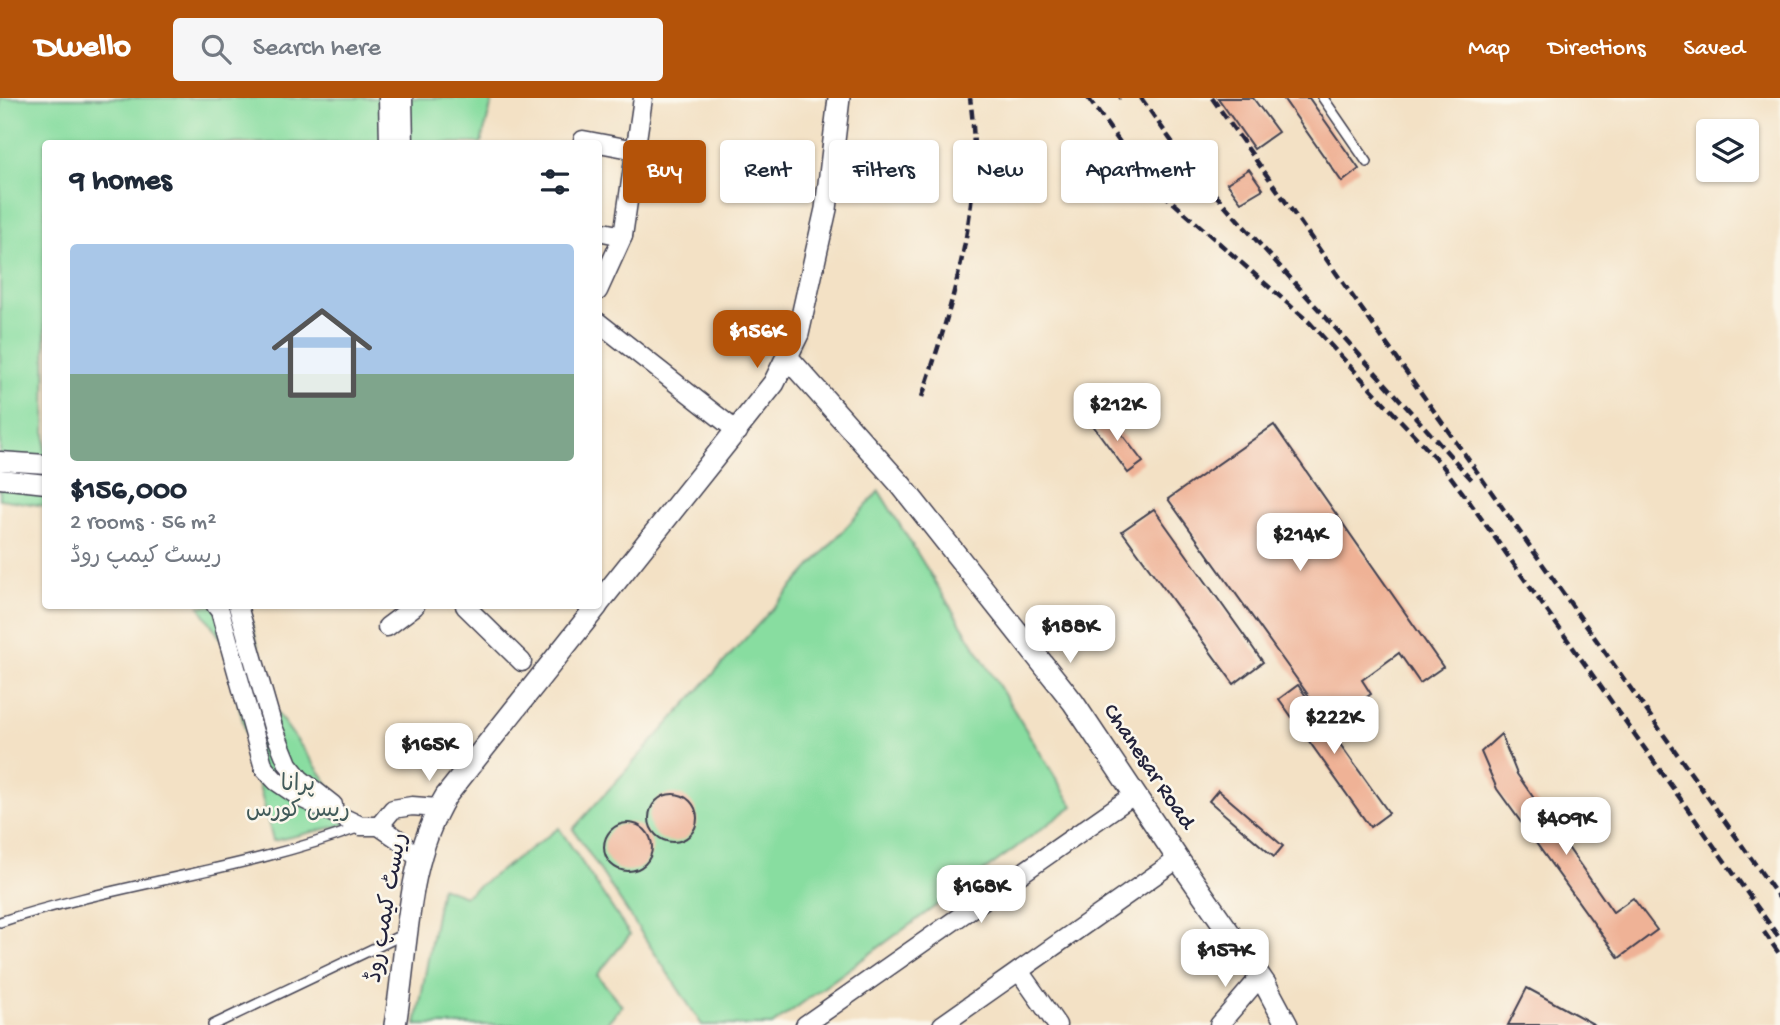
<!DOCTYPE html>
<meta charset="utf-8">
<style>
body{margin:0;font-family:"Gochi Hand","Playpen Sans Arabic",sans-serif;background:#f6f6f7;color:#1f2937;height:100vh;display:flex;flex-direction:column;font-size:26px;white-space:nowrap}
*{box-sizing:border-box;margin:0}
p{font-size:23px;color:#747a83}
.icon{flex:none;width:38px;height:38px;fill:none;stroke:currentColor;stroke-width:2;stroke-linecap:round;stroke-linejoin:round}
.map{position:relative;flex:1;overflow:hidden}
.drawer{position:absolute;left:42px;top:42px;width:560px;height:469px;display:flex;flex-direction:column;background:#fff;border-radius:7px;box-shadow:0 2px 5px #0004}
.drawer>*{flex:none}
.banner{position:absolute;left:623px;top:42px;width:665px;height:63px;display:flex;gap:14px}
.controls{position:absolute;left:1696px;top:21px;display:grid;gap:14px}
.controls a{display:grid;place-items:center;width:63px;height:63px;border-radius:7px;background:#fff;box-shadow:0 2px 5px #0004;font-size:35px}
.price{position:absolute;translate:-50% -60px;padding:0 16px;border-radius:14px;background:#fff;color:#222;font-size:23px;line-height:46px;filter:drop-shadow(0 2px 4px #0008)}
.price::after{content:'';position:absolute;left:50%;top:42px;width:21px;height:16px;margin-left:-10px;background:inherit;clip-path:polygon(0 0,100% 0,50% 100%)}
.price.current{background:#b45309;color:#fff}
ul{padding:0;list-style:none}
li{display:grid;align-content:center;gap:14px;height:371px;padding:0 28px}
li+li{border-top:2px solid #e0e1e3}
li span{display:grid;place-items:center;height:217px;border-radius:7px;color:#555}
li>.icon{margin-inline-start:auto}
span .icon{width:126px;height:126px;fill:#fffc;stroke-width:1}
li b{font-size:30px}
h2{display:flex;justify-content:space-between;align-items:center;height:84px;padding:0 28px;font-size:30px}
.tag{padding:0 24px;border-radius:7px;background:#fff;box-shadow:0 2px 5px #0004;font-size:24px;line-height:63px}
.tag.current{background:#b45309;color:#fff}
header{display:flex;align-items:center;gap:42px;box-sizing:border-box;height:98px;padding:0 35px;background:#b45309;color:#fff}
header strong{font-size:33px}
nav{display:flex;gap:38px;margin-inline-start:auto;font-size:24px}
.search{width:490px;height:63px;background:#f6f6f7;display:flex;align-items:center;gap:18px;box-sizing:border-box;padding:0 24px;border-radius:7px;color:#747a83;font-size:26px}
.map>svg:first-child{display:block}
.green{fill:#88dda0;stroke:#55806e;stroke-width:2}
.building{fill:#efb296}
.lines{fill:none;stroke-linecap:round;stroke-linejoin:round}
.service-casing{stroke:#413f50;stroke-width:12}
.minor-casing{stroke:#413f50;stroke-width:21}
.tertiary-casing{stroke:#413f50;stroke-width:24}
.path{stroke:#413f50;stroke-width:2.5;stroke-dasharray:5 5;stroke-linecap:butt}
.service{stroke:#fff;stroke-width:9}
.minor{stroke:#fff;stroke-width:18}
.tertiary{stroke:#fff;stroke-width:21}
.rail{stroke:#22223b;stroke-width:4.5;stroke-dasharray:10 5;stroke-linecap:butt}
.labels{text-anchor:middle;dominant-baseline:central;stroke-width:5;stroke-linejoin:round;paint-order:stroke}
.street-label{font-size:23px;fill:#22223b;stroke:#fbf7ec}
.park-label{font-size:23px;fill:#415a59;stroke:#fbf7ec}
</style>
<header>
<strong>Dwello</strong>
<div class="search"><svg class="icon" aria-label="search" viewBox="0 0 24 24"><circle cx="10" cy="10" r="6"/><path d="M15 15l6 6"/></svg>Search here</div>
<nav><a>Map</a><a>Directions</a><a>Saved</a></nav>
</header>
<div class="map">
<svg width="1780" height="927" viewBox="0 0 1780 927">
<rect width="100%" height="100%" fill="#fbf7ec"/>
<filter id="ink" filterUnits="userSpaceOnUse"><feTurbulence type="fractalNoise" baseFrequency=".0143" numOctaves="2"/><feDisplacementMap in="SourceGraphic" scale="14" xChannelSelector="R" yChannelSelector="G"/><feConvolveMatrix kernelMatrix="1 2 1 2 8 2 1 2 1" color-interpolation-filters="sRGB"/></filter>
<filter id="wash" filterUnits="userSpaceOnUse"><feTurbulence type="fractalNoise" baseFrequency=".00686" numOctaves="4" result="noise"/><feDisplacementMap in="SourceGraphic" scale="28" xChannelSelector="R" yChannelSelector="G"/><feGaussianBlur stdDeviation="1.57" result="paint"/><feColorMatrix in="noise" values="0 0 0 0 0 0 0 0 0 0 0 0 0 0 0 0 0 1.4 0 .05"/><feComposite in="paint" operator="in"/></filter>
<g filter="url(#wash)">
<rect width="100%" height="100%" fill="#f3e1c5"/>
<g class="green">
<polygon points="0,0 493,0 481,45 46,46 45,408 0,401"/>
<polygon points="879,393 1073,708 772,927 702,927 573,731"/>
<polygon points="199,508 247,508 275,612 356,724 273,743 223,544"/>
<polygon points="559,730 630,837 597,877 622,908 605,927 416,927 441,789 465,798"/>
</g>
<g id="blocks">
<g class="building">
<polygon points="1218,0 1253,0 1278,34 1254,51"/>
<polygon points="1283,0 1309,0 1359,71 1342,84"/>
<polygon points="1249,71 1263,91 1241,104 1227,85"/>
<polygon points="1105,314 1143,364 1128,375 1092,326"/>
<polygon points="1274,327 1443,569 1420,585 1399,555 1362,582 1371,596 1329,626 1168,401"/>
<polygon points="1154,411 1263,564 1234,586 1122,433"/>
<polygon points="1298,587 1389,715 1370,729 1279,601"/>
<polygon points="1501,636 1517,676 1613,814 1633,800 1657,832 1619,860 1497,691 1481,654"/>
<polygon points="1218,692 1283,748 1274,759 1209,703"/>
<circle cx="673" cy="720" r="24"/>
<circle cx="628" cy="749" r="24"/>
<polygon points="1527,890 1595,927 1508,927"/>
</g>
</g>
</g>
<g filter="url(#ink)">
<use href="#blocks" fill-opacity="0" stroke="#413f50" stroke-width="2"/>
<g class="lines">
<defs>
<g id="service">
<polyline points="1323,0 1367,64"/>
<path d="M0,824C118,785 243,773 360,729"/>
<polyline points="213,927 404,836"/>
</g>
<g id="minor">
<polyline points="388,0 389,46"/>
<polyline points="403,0 404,46"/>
<polyline points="583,42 636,52"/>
<polyline points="598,133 623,138"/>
<polyline points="598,193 623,138 643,0"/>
<polyline points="598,224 738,334"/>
<polyline points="0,363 46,366"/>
<polyline points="0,381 46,386"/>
<polyline points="216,508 220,513 264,670 276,683 301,700 361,728 379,728 398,741 420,762"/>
<polyline points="238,508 273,629 288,666 300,681 333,707"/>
<polyline points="465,508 522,564"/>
<polyline points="387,529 415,508"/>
<polyline points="379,728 393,711 412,708 438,710"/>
<polyline points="1019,873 1057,927"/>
<polyline points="805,927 1135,696"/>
<polyline points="942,927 1178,761"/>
<polyline points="1219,927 1260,879"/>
</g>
<g id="tertiary">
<polyline points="787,259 901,387 1073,604 1178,761 1265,886 1287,927"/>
<polyline points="598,506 774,285 798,236 826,111 839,0"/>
<path d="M395,927C408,851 405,766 446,698L597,508"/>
</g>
</defs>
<use href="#service" class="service-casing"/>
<use href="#minor" class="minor-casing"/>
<use href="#tertiary" class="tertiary-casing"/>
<polyline class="path" points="1119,1 1120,0"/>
<use href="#service" class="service"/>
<use href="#minor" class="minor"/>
<use href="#tertiary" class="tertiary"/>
<g class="rail">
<polyline points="1088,0 1134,64 1160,93 1310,225 1442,367 1471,406 1780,841"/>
<polyline points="1141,0 1175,48 1212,93 1473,383"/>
<polyline points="1212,0 1780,801"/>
<path d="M922,299C954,202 985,103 970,0"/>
<polyline points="1764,834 1780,857"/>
</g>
</g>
</g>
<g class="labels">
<g class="street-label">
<text transform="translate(1148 669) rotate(56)">Chanesar Road</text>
<text transform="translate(388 810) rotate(-80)">ریسٹ کیمپ روڈ</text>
</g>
<g class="park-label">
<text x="298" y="687">پرانا<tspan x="298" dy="26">ریس کورس</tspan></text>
</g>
</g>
</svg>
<div class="controls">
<a><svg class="icon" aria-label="layers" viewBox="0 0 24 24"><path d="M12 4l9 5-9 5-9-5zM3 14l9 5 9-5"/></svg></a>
</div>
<b class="price current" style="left:757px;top:272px">$156K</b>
<b class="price" style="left:1117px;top:345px">$212K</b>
<b class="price" style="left:1300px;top:475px">$214K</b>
<b class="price" style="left:1070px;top:567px">$188K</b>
<b class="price" style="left:1334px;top:658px">$222K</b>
<b class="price" style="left:429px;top:685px">$165K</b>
<b class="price" style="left:1566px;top:759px">$409K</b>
<b class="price" style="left:981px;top:827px">$168K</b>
<b class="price" style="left:1225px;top:891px">$157K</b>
<div class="banner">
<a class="tag current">Buy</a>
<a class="tag">Rent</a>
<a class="tag">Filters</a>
<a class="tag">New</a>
<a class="tag">Apartment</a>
</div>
<section class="drawer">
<h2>9 homes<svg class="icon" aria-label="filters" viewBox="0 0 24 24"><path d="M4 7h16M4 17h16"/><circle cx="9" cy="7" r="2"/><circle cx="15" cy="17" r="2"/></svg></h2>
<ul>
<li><span style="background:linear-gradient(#a9c7e8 60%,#7fa58c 0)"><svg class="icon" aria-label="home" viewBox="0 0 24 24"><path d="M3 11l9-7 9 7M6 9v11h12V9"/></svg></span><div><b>$156,000</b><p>2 rooms · 56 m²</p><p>ریسٹ کیمپ روڈ</p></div></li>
</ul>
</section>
</div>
